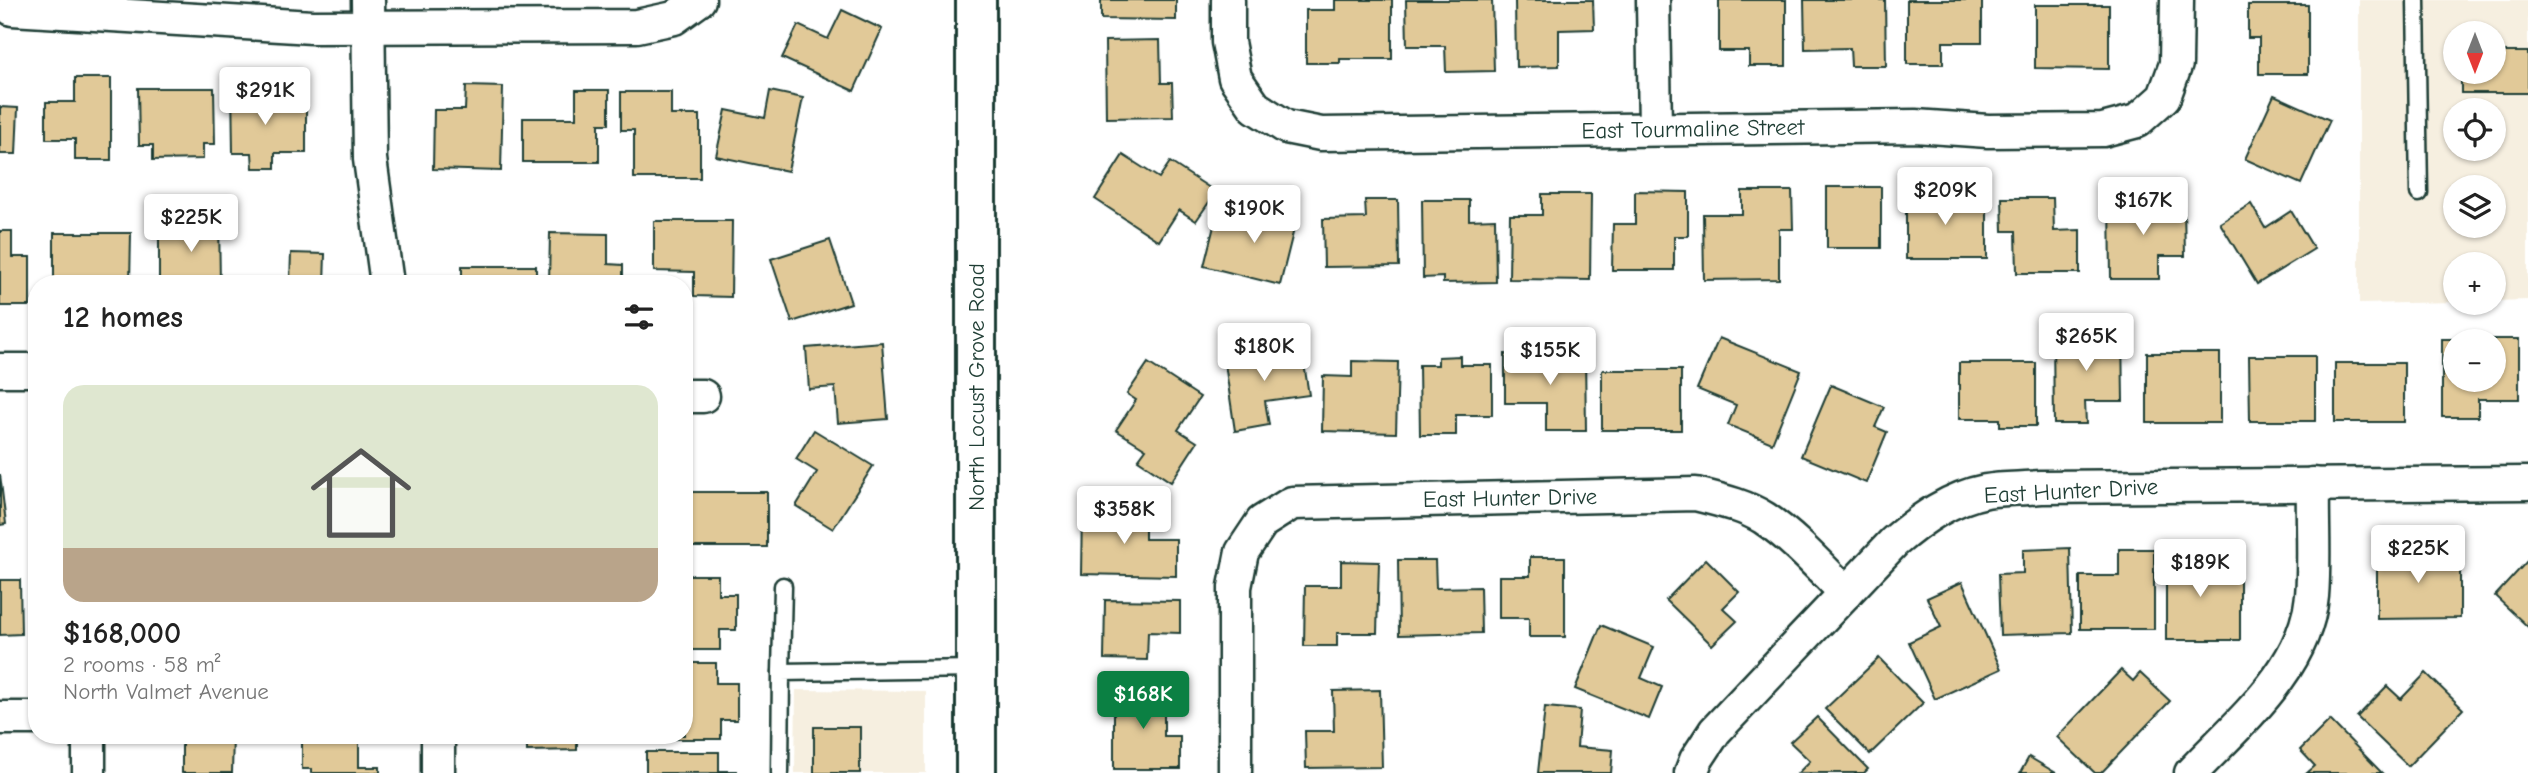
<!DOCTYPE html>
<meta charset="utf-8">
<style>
body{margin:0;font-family:"Comic Neue",sans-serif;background:#f6f6f6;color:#222;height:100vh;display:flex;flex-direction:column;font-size:26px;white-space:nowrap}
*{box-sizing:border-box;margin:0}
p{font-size:23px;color:#767676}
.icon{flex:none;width:38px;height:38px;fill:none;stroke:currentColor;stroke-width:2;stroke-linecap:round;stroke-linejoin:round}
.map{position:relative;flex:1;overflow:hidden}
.side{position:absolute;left:28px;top:275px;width:665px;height:469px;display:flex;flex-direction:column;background:#fff;border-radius:28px;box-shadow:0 2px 5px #0004}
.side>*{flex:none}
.needle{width:46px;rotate:180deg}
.buttons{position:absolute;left:2443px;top:21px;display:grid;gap:14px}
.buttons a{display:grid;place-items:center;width:63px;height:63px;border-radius:50%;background:#fff;box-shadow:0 2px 5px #0004;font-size:35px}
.price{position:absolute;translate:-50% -60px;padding:0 16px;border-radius:7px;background:#fff;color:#222;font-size:23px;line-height:46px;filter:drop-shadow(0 2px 4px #0008)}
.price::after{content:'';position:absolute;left:50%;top:42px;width:21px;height:16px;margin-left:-10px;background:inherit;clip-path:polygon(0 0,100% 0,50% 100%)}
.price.selected{background:#0b8043;color:#fff}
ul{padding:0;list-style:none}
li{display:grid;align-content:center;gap:14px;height:371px;padding:0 35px}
li span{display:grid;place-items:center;height:217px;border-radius:21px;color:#555}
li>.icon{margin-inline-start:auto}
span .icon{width:126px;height:126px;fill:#fffc;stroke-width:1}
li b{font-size:30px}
h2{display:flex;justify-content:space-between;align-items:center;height:84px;padding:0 35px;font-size:30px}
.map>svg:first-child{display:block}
.built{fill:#f6efe0;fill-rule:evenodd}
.building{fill:#e1c998;stroke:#1f3d34;stroke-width:2;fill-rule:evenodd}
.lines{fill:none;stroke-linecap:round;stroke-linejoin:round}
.service-casing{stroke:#1f3d34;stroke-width:21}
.minor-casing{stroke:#1f3d34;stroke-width:37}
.secondary-casing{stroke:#1f3d34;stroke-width:44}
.service{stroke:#fff;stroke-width:16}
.minor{stroke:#fff;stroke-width:32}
.secondary{stroke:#fff;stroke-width:38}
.labels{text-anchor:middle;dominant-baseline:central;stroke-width:5;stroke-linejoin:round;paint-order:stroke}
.street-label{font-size:23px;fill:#1f3d34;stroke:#fff}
</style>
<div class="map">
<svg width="2528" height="773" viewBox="0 0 2528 773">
<rect width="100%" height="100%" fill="#fff"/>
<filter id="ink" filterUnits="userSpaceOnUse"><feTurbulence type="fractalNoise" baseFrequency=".0143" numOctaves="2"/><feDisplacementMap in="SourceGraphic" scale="14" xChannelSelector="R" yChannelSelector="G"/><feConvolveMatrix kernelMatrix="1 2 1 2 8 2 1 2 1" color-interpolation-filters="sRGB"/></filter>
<g filter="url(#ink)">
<g class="built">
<path d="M2359,0H2528V300L2494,301V264H2455V302L2359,304ZM2455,33H2494V72H2455ZM2455,110H2494V149H2455ZM2455,187H2494V226H2455Z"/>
<polygon points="796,690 926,691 926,773 795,773"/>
</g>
<g class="building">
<polygon points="1101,0 1176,0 1176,20 1101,19"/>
<polygon points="1335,0 1392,0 1392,59 1340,59 1340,63 1306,63 1306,10 1335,10"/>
<polygon points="1406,0 1492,0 1494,71 1446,72 1445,46 1407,46"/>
<polygon points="1515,0 1593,0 1594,29 1559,30 1559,66 1516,67"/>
<polygon points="1719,0 1786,0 1786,66 1749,66 1749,51 1719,51"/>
<polygon points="1804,0 1885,0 1886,66 1851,66 1850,48 1805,49"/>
<polygon points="1907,0 1982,0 1982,42 1943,42 1943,64 1907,64"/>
<polygon points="2035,5 2109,5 2109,69 2035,68"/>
<polygon points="2248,5 2308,5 2308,74 2259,74 2259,38 2248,38"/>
<polygon points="842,10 882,29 854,91 782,58 798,25 828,39"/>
<polygon points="1160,40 1161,83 1172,83 1173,117 1106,118 1105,41"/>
<polygon points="2494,52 2528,52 2528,93 2461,93 2461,72 2494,72"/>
<polygon points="75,78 111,78 111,160 75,160 75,139 46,139 46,102 75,102"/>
<polygon points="232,84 265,84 265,108 306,107 306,153 275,153 275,168 253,168 252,153 233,153"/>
<polygon points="466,86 503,87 501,171 433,169 434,110 465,110"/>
<polygon points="138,88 214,88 215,144 203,144 203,159 153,160 153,145 139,145"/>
<polygon points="576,90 609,90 609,124 599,124 599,162 523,162 523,118 576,118"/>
<polygon points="770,91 803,98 788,171 716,156 726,110 765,118"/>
<polygon points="621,92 671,92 671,115 700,115 700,178 634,178 634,130 621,130"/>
<polygon points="2274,95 2330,120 2301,184 2245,159"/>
<polygon points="0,107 18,108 16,154 0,154"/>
<polygon points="1123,155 1159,178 1170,162 1216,192 1196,221 1179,210 1159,241 1095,199"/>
<rect x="1827" y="187" width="54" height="61"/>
<polygon points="1635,191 1688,192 1688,236 1674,236 1674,270 1612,270 1613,224 1635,224"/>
<polygon points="1742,191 1792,191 1793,229 1779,229 1779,279 1704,280 1703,214 1742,214"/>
<polygon points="1906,192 1968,192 1968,209 1987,209 1987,259 1906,259"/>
<polygon points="1542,194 1591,194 1590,280 1509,279 1510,215 1542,215"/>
<polygon points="2110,195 2143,195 2143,206 2184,206 2185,256 2159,256 2159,279 2111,279"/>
<polygon points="2002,198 2053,198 2054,231 2080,230 2080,273 2017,273 2016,231 2003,231"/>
<polygon points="1365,200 1398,200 1399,266 1324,267 1323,219 1366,218"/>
<polygon points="1422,200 1469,200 1469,220 1495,219 1496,282 1443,283 1443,277 1423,278"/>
<polygon points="1258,203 1298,213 1280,285 1204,266 1216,218 1252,227"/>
<polygon points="2251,204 2265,228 2291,211 2314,249 2257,284 2220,223"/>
<polygon points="219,219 220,284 159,284 159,237 180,237 179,220"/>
<polygon points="654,221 732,221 731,297 694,296 694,272 654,271"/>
<polygon points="0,231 12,231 12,257 30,257 30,306 0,306"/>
<polygon points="54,233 131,233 130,284 54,284"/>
<polygon points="550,233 608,234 608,264 623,265 623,284 549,284"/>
<polygon points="830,240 851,303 792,322 771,259"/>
<polygon points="291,253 325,254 324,284 243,284 243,279 290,282"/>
<rect x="462" y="266" width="74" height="18"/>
<polygon points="2122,332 2123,401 2085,401 2086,424 2054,424 2053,334"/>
<polygon points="1719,338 1801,371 1772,443 1728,425 1736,405 1697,389"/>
<path d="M2442,339H2519V399H2478V417H2442ZM2455,341H2494V380H2455Z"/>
<polygon points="882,342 888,419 838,423 835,387 809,389 806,348"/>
<polygon points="1301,345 1309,395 1265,401 1269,425 1235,431 1224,357"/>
<rect x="2147" y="353" width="73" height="70"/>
<polygon points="1505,354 1585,354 1586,431 1546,431 1546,403 1505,403"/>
<polygon points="1460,356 1460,365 1492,365 1492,415 1456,415 1456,435 1420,435 1419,365 1438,365 1438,357"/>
<polygon points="2249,356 2315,356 2315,421 2250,421"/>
<polygon points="1352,361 1398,362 1396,433 1322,431 1323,376 1352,377"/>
<polygon points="1148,363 1200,397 1178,430 1197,442 1171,482 1138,460 1146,449 1116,430 1136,400 1127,394"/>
<polygon points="1959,363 2036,363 2036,426 2000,426 2000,419 1959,419"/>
<rect x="2335" y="363" width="69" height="59"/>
<rect x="1602" y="370" width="79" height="60"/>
<polygon points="1831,385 1884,407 1875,427 1887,432 1866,483 1801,456"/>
<polygon points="814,430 873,466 833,529 796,506 817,472 796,459"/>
<polygon points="0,474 6,524 0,525"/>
<rect x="684" y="492" width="83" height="55"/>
<polygon points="1082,510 1145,511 1145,539 1176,539 1176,576 1081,574"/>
<polygon points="2166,547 2200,547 2200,572 2240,572 2240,640 2166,640"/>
<polygon points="2070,548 2072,633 2000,635 1998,574 2023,573 2023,550"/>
<polygon points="2119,549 2154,549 2154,629 2080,629 2080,576 2119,576"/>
<polygon points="2377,552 2460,552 2460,618 2377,619"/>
<polygon points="1530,557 1565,557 1565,637 1529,637 1529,618 1499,618 1499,576 1530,576"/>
<polygon points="1706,559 1739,592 1723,608 1737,621 1712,645 1666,600"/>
<polygon points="1398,560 1435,560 1436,588 1480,587 1481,633 1399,635"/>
<polygon points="2528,560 2528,627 2495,596"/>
<polygon points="1341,561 1379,562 1377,633 1337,633 1337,646 1304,646 1305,586 1341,586"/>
<polygon points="684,575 718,575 718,594 736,594 736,630 720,630 720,650 684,650"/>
<polygon points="0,580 20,580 21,634 0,635"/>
<polygon points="1962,582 2001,669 1935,699 1909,642 1941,627 1927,598"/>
<polygon points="1105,600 1180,601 1180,633 1148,632 1147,660 1104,659"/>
<polygon points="1601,625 1654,647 1641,678 1662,687 1649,719 1575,689"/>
<polygon points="1879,658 1923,703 1870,754 1825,709"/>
<polygon points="684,663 716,663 716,683 737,683 737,720 721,720 721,739 646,739 646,735 684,735"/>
<polygon points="2121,670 2133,681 2140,673 2170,701 2101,773 2095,773 2057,737"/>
<polygon points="2426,673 2463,709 2408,766 2357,717 2387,686 2401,699"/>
<polygon points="1114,687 1164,687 1164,736 1180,736 1180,769 1114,769"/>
<polygon points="1380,690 1382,767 1306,768 1305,731 1334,731 1333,691"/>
<polygon points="1545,707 1580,710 1577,747 1613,750 1611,773 1538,773"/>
<polygon points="1817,717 1868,769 1864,773 1798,773 1810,761 1790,742"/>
<polygon points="2330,720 2382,773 2307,773 2315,766 2300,750"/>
<rect x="814" y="727" width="46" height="46"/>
<polygon points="182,735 233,736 232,773 182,773"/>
<polygon points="527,735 577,735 577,750 527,751"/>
<polygon points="302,740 359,740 359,767 380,767 380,773 311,773 311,769 302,769"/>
<polygon points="646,752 719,752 719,771 737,771 737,773 646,773"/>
<polygon points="2029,757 2056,773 2020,773"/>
</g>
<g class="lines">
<defs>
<g id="service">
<polyline points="2416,0 2419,193"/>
<polyline points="781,672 783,586"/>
<polyline points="780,773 781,672 976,669"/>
</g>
<g id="minor">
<polyline points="368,0 370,159 387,284"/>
<polyline points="1228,0 1228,42 1235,78 1255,107 1286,127 1321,134 1915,126 1988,131 2103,130 2137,121 2164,97 2176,64 2177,0"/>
<polyline points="1653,0 1655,129"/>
<polyline points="12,9 312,27 637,26 674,18 699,0"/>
<polyline points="0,370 37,370"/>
<polyline points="684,396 703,396"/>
<polyline points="0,718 37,718"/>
<polyline points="89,735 89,773"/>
<polyline points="438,735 438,773"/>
<path d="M1235,773V587L1242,552L1262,522L1292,503L1696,494C1719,500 1743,505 1764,518C1794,538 1820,567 1846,593"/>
<path d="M1691,773L1696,760L1715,731L1894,542C1921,519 1950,498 1986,491C2004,488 2023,489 2041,487L2528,483"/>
<path d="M2191,773C2238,723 2305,670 2312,596C2315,560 2312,521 2313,484"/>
</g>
<polyline id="secondary" points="976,0 976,773"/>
</defs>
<use href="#service" class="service-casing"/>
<use href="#minor" class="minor-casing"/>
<use href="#secondary" class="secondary-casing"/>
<use href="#service" class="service"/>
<use href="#minor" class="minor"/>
<use href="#secondary" class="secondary"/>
</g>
</g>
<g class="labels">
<g class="street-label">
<text transform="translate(1693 129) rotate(-1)">East Tourmaline Street</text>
<text transform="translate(976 387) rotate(-90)">North Locust Grove Road</text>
<text transform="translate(2071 491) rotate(-3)">East Hunter Drive</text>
<text transform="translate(1510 498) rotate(-1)">East Hunter Drive</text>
</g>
</g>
</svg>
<div class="buttons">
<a><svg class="needle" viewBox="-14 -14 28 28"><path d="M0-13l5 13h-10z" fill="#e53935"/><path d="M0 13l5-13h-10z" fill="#767676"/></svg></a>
<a><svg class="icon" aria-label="locate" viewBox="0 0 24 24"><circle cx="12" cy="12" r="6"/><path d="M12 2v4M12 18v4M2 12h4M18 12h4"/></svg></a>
<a><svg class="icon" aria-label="layers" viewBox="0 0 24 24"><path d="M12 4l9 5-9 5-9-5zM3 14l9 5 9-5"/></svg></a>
<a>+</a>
<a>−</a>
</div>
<b class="price" style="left:265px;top:127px">$291K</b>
<b class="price" style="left:1945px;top:227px">$209K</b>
<b class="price" style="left:2143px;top:237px">$167K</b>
<b class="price" style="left:1254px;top:245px">$190K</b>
<b class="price" style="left:191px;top:254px">$225K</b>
<b class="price" style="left:2086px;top:373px">$265K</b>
<b class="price" style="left:1264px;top:383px">$180K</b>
<b class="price" style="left:1550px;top:387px">$155K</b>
<b class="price" style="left:1124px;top:546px">$358K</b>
<b class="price" style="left:2418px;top:585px">$225K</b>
<b class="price" style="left:2200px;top:599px">$189K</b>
<b class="price selected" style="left:1143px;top:731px">$168K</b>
<section class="side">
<h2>12 homes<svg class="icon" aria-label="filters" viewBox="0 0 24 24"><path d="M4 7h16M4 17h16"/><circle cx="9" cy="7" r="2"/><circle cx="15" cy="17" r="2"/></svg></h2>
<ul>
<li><span style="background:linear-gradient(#dfe7d0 75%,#b9a48a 0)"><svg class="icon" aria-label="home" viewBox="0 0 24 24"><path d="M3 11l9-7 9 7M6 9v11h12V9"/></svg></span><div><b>$168,000</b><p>2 rooms · 58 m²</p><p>North Valmet Avenue</p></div></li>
</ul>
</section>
</div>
